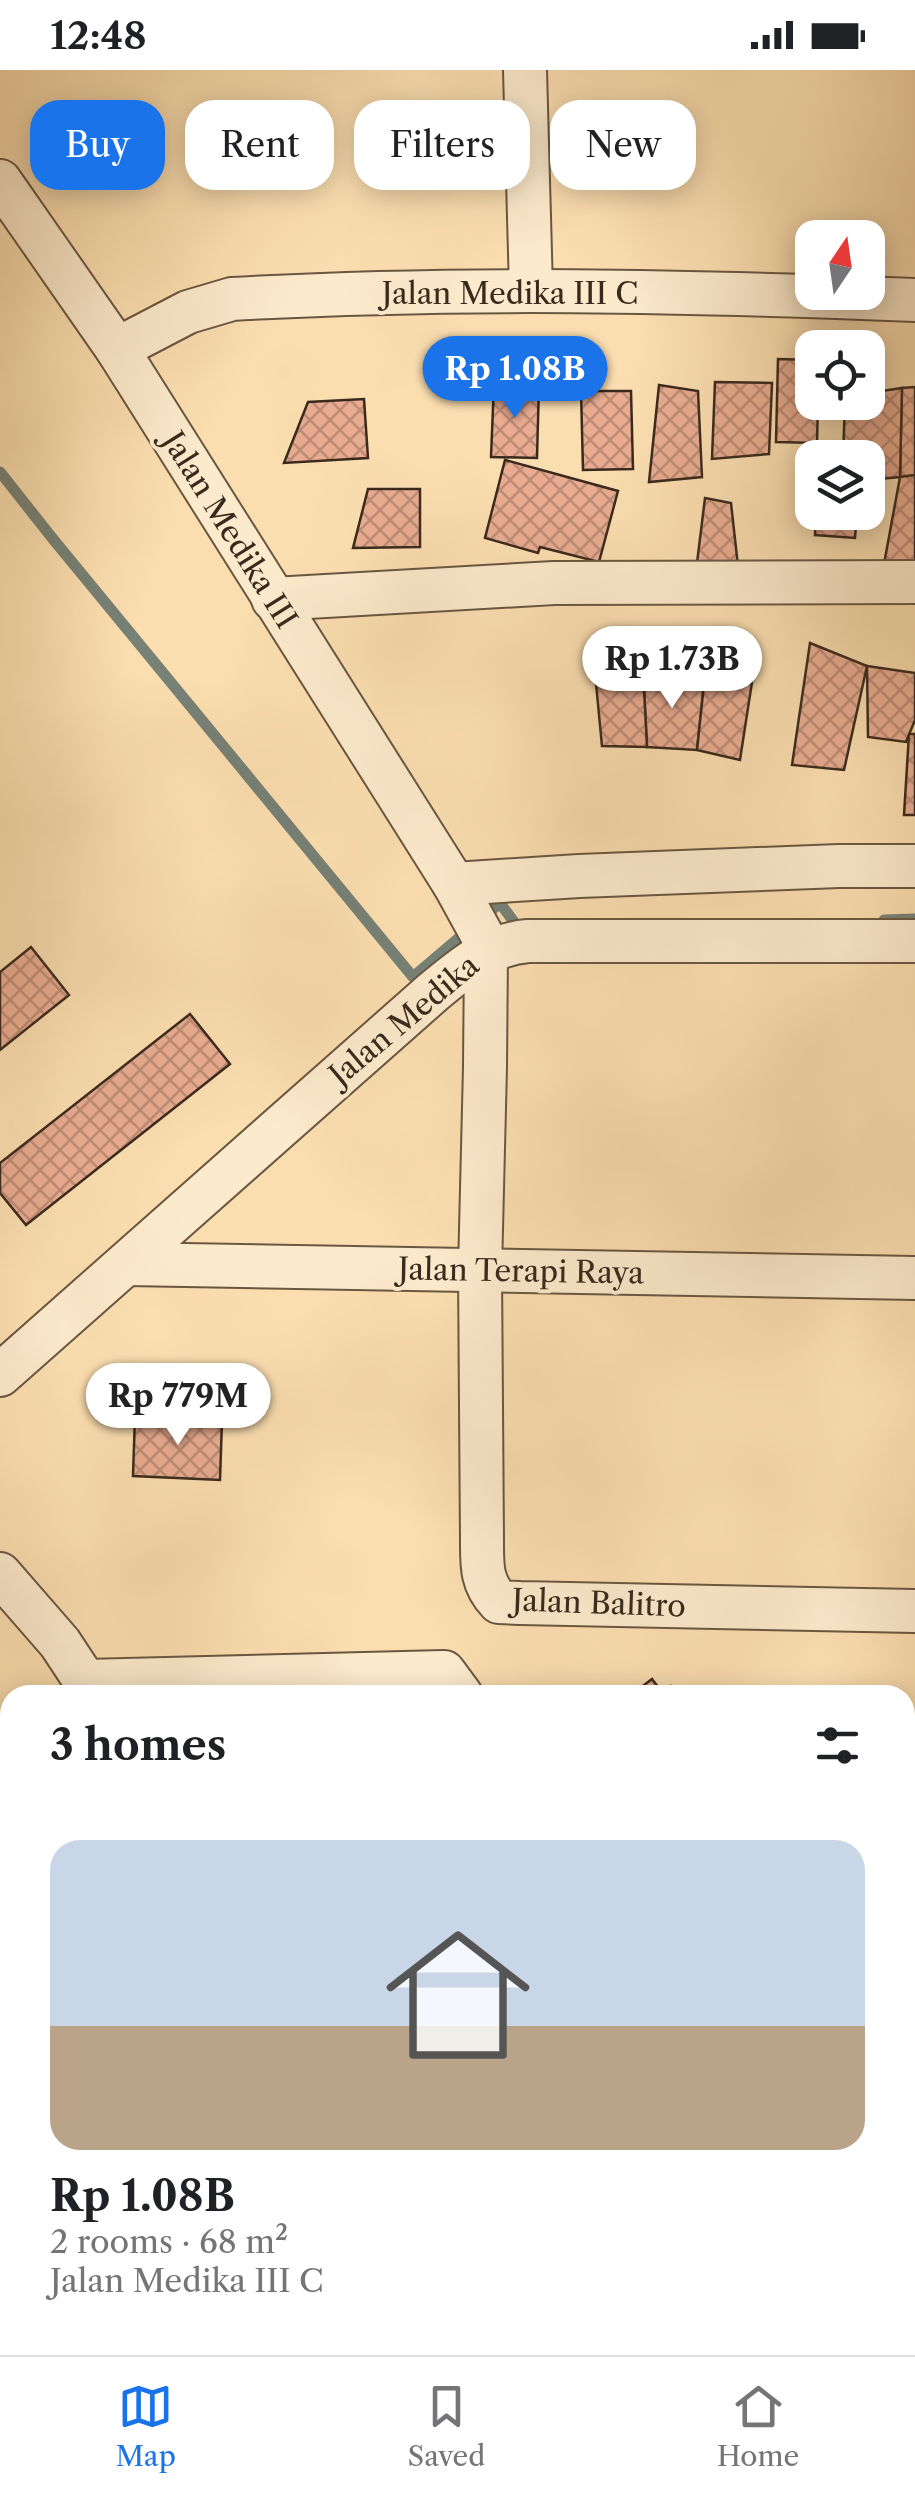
<!DOCTYPE html>
<meta charset="utf-8">
<style>
body{margin:0;font-family:"Libre Caslon Text",serif;background:#f2f2f2;color:#202124;height:100vh;display:flex;flex-direction:column;font-size:38px;white-space:nowrap}
*{box-sizing:border-box;margin:0}
p{font-size:32px;color:#757577}
.icon{flex:none;width:55px;height:55px;fill:none;stroke:currentColor;stroke-width:2;stroke-linecap:round;stroke-linejoin:round}
.map{position:relative;flex:1;overflow:hidden}
.sheet{position:absolute;left:0px;top:1615px;width:915px;height:670px;display:flex;flex-direction:column;background:#fff;border-radius:30px 30px 0 0;box-shadow:0 5px 25px #0003}
.sheet>*{flex:none}
.hud{position:absolute;left:30px;top:30px;width:855px;height:90px;display:flex;gap:20px}
.needle{width:65px;rotate:13deg}
.buttons{position:absolute;left:795px;top:150px;display:grid;gap:20px}
.buttons a{display:grid;place-items:center;width:90px;height:90px;border-radius:20px;background:#fff;box-shadow:0 5px 25px #0003;font-size:50px}
.price{position:absolute;translate:-50% -85px;padding:0 22px;border-radius:35px;background:#fff;color:#222;font-size:32px;line-height:65px;filter:drop-shadow(0 2px 5px #0008)}
.price::after{content:'';position:absolute;left:50%;top:60px;width:30px;height:22px;margin-left:-15px;background:inherit;clip-path:polygon(0 0,100% 0,50% 100%)}
.price.selected{background:#1a73e8;color:#fff}
ul{padding:0;list-style:none}
li{display:grid;align-content:center;gap:20px;height:530px;padding:0 50px}
li+li{border-top:2px solid #e0e0e0}
li span{display:grid;place-items:center;height:310px;border-radius:30px;color:#555}
li>.icon{margin-inline-start:auto}
span .icon{width:180px;height:180px;fill:#fffc;stroke-width:1}
li b{font-size:42px}
h2{display:flex;justify-content:space-between;align-items:center;height:120px;padding:0 50px;font-size:42px}
.chip{padding:0 35px;border-radius:30px;background:#fff;box-shadow:0 5px 25px #0003;font-size:35px;line-height:90px}
.chip.selected{background:#1a73e8;color:#fff}
.status{display:flex;justify-content:space-between;align-items:center;height:70px;padding:0 50px;background:#fff;direction:ltr}
.status svg{height:28px;fill:currentColor}
.tabs{display:flex;justify-content:space-around;align-items:center;height:140px;border-top:2px solid #e0e0e0;background:#fff;font-size:28px;color:#757577}
.tabs a{display:grid;justify-items:center;gap:5px}
.tabs .selected{color:#1a73e8}
.map>svg:first-child{display:block}
.lines{fill:none;stroke-linecap:round;stroke-linejoin:round}
.stream{stroke:#778176;stroke-width:11}
.building{fill:url(#building-cross-hatch);stroke:#3a2a1d;stroke-width:2.5}
.minor-casing{stroke:#6a5742;stroke-width:46}
.minor{stroke:#fceacc;stroke-width:42}
.labels{text-anchor:middle;dominant-baseline:central;stroke-width:8;stroke-linejoin:round;paint-order:stroke}
.street-label{font-size:30px;fill:#3a2a1d;stroke:#fceacc}
</style>
<div class="status"><b>12:48</b><svg viewBox="0 0 49 12"><path d="M0 12V9h3v3zM5 12V6h3v6zM10 12V3h3v9zM15 12V0h3v12zM26 1h20v11H26zM47 4h2v5h-2z"/></svg></div>
<div class="map">
<svg width="915" height="2285" viewBox="0 0 915 2285">
<defs>
<pattern id="building-cross-hatch" width="8" height="8" patternUnits="userSpaceOnUse" patternTransform="scale(2.5)"><rect width="8" height="8" fill="#e9ac91"/><path d="M0 0l8 8M0 8l8-8" fill="none" stroke="#be8c76"/></pattern>
</defs>
<rect width="100%" height="100%" fill="#fbdeb0"/>
<filter id="stains"><feTurbulence type="fractalNoise" baseFrequency=".002" numOctaves="4"/><feColorMatrix values="0 0 0 0 .2 0 0 0 0 .09 0 0 0 0 .02 0 0 0 .5 -.17"/></filter>
<radialGradient id="worn" r=".72"><stop offset=".6" stop-color="#630" stop-opacity="0"/><stop offset="1" stop-color="#630" stop-opacity=".3"/></radialGradient>
<g class="lines">
<g class="stream">
<polyline points="0,402 53,469 413,907 500,833 522,863"/>
<polyline points="884,850 915,849"/>
</g>
</g>
<g class="building">
<polygon points="778,289 812,290 812,332 818,332 817,373 776,372"/>
<polygon points="715,312 772,313 769,384 712,389"/>
<polygon points="494,313 539,314 537,388 491,387"/>
<polygon points="659,315 698,321 702,407 649,412"/>
<polygon points="915,317 915,405 900,407 902,318"/>
<polygon points="902,318 900,407 868,410 868,388 843,388 845,332 868,332 868,323"/>
<polygon points="581,321 631,321 633,399 583,400"/>
<polygon points="364,329 368,388 284,393 308,332"/>
<polygon points="505,390 618,421 599,492 540,477 538,483 485,468"/>
<polygon points="915,405 915,495 884,494 900,407"/>
<polygon points="368,419 420,419 420,477 353,478"/>
<polygon points="705,428 731,433 739,505 696,501"/>
<polygon points="816,442 857,442 855,468 815,465"/>
<polygon points="810,573 867,596 844,700 792,695"/>
<polygon points="867,596 915,603 915,650 906,672 868,667"/>
<polygon points="643,600 704,614 697,680 647,677"/>
<polygon points="643,600 647,677 602,676 595,603"/>
<polygon points="752,612 740,690 697,680 704,614"/>
<polygon points="909,664 915,664 915,745 904,745"/>
<polygon points="31,877 69,925 0,980 0,902"/>
<polygon points="190,944 230,994 26,1155 0,1123 0,1093"/>
<polygon points="135,1346 222,1350 220,1410 133,1406"/>
<polygon points="652,1609 662,1622 671,1616 678,1625 631,1625"/>
<polygon points="915,1746 915,1797 905,1805 905,1753"/>
<polygon points="905,1825 915,1837 915,1898 905,1884"/>
<polygon points="905,2090 915,2103 915,2123 905,2131"/>
<polygon points="194,2275 459,2275 468,2285 185,2285"/>
<polygon points="529,2275 572,2275 560,2285 537,2285"/>
<polygon points="735,2275 891,2275 899,2285 723,2285"/>
</g>
<g class="lines">
<defs>
<g id="minor">
<polyline points="525,0 531,220"/>
<path d="M0,111L117,279L454,814L482,865L486,882L485,997L480,1200L482,1471C482,1495 481,1513 499,1532L520,1533L915,1541"/>
<path d="M117,279L188,242L232,229C460,216 687,221 915,230"/>
<polyline points="273,529 554,513 915,512"/>
<polyline points="454,814 579,806 839,796 915,796"/>
<polyline points="127,1194 915,1208"/>
<path d="M0,1305L433,922C462,898 489,874 528,871H915"/>
<polyline points="0,1504 60,1573 85,1611"/>
<polyline points="85,1611 444,1602 461,1625"/>
<polyline points="0,1951 10,1941"/>
<polyline points="905,2219 915,2232"/>
<polyline points="171,2275 178,2285"/>
<polyline points="108,2285 108,2275"/>
</g>
</defs>
<use href="#minor" class="minor-casing"/>
<use href="#minor" class="minor"/>
</g>
<g class="labels">
<g class="street-label">
<text x="510" y="223">Jalan Medika III C</text>
<text transform="translate(230 460) rotate(58)">Jalan Medika III</text>
<text transform="translate(404 950) rotate(-40)">Jalan Medika</text>
<text transform="translate(521 1201) rotate(1)">Jalan Terapi Raya</text>
<text transform="translate(599 1533) rotate(2)">Jalan Balitro</text>
</g>
</g>
<rect width="100%" height="100%" filter="url(#stains)"/>
<rect width="100%" height="100%" fill="url(#worn)"/>
</svg>
<div class="buttons">
<a><svg class="needle" viewBox="-14 -14 28 28"><path d="M0-13l5 13h-10z" fill="#e53935"/><path d="M0 13l5-13h-10z" fill="#757577"/></svg></a>
<a><svg class="icon" aria-label="locate" viewBox="0 0 24 24"><circle cx="12" cy="12" r="6"/><path d="M12 2v4M12 18v4M2 12h4M18 12h4"/></svg></a>
<a><svg class="icon" aria-label="layers" viewBox="0 0 24 24"><path d="M12 4l9 5-9 5-9-5zM3 14l9 5 9-5"/></svg></a>
</div>
<b class="price selected" style="left:515px;top:351px">Rp 1.08B</b>
<b class="price" style="left:672px;top:641px">Rp 1.73B</b>
<b class="price" style="left:178px;top:1378px">Rp 779M</b>
<div class="hud">
<a class="chip selected">Buy</a>
<a class="chip">Rent</a>
<a class="chip">Filters</a>
<a class="chip">New</a>
</div>
<section class="sheet">
<h2>3 homes<svg class="icon" aria-label="filters" viewBox="0 0 24 24"><path d="M4 7h16M4 17h16"/><circle cx="9" cy="7" r="2"/><circle cx="15" cy="17" r="2"/></svg></h2>
<ul>
<li><span style="background:linear-gradient(#c9d6e8 60%,#b9a48a 0)"><svg class="icon" aria-label="home" viewBox="0 0 24 24"><path d="M3 11l9-7 9 7M6 9v11h12V9"/></svg></span><div><b>Rp 1.08B</b><p>2 rooms · 68 m²</p><p>Jalan Medika III C</p></div></li>
</ul>
</section>
</div>
<nav class="tabs">
<a class="selected"><svg class="icon" aria-label="map" viewBox="0 0 24 24"><path d="M3 6l6-2 6 2 6-2v14l-6 2-6-2-6 2zM9 4v14M15 6v14"/></svg>Map</a>
<a><svg class="icon" aria-label="saved" viewBox="0 0 24 24"><path d="M7 4h10v16l-5-4-5 4z"/></svg>Saved</a>
<a><svg class="icon" aria-label="home" viewBox="0 0 24 24"><path d="M3 11l9-7 9 7M6 9v11h12V9"/></svg>Home</a>
</nav>
